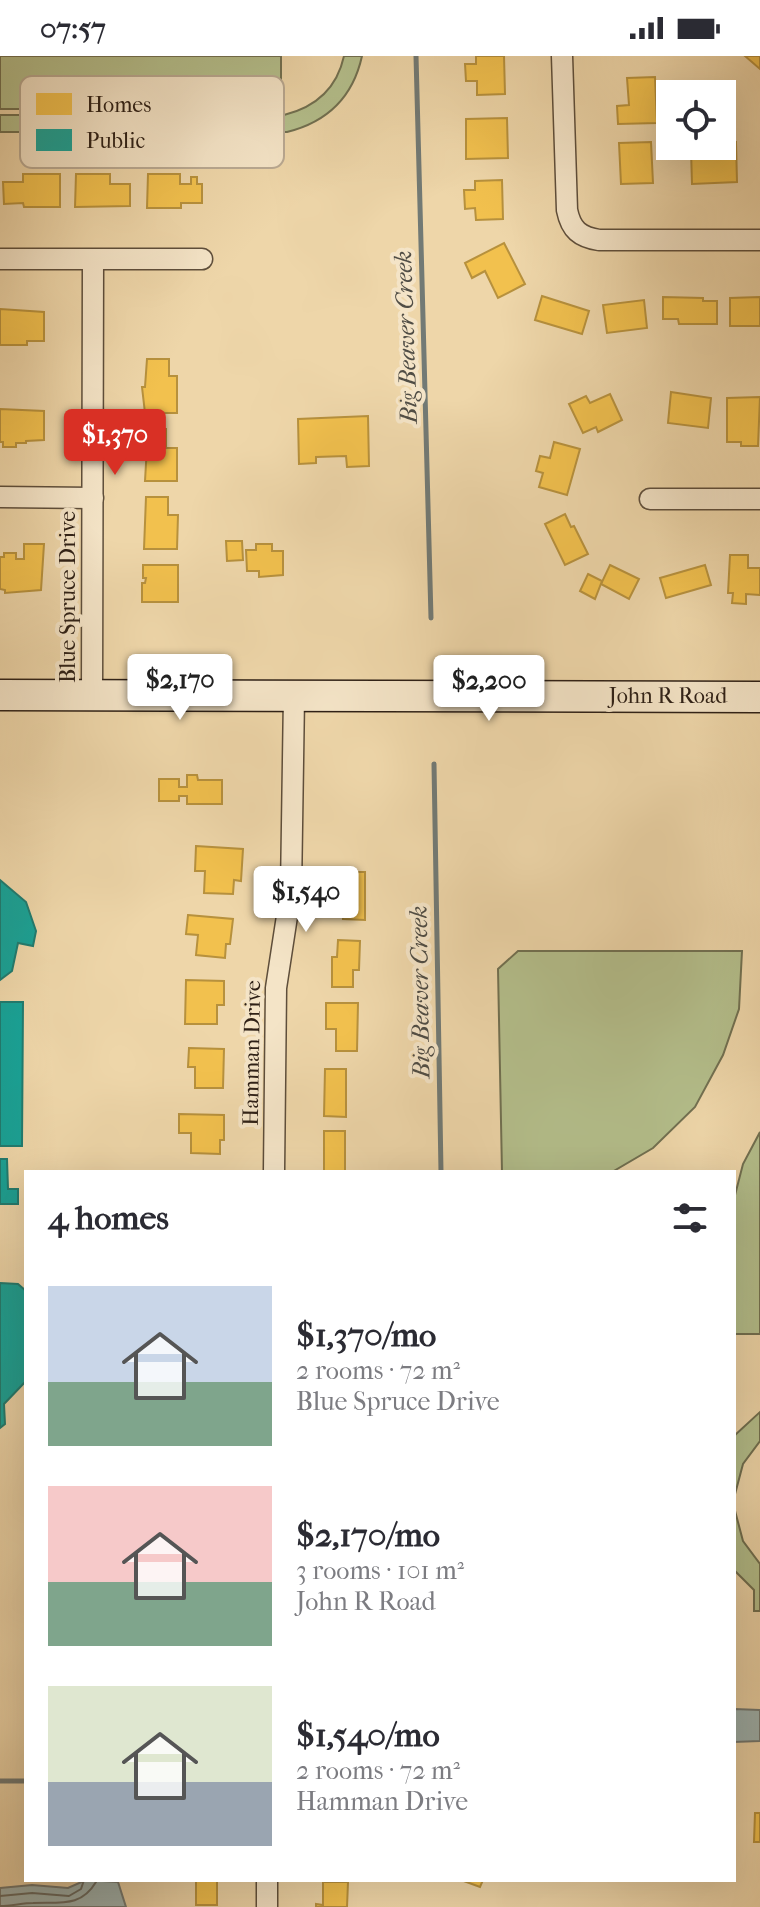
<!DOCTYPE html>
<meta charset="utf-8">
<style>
body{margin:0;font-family:"IM FELL French Canon",serif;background:#f2f2f3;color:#2b2b33;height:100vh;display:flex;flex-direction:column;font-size:30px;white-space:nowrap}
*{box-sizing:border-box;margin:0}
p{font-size:26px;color:#7c7c81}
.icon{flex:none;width:44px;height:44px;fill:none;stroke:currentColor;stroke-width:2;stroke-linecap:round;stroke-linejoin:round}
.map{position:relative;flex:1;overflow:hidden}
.details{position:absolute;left:24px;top:1114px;width:712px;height:712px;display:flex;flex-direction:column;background:#fff;border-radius:0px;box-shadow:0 8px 32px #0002}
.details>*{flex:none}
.buttons{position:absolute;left:656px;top:24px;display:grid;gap:16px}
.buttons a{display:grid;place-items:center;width:80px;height:80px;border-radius:0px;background:#fff;box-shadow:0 8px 32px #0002;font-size:40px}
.price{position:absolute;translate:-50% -68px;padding:0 18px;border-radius:8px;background:#fff;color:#222;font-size:26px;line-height:52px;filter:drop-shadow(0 2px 4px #0008)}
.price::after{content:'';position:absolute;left:50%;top:48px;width:24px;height:18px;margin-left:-12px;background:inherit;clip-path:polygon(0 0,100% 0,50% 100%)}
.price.active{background:#d93025;color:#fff}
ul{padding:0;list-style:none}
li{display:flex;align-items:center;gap:24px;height:200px;padding:0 24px}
li span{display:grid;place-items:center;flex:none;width:224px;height:160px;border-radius:0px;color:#555}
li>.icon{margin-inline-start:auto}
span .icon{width:96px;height:96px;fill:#fffc;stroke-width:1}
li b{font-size:34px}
h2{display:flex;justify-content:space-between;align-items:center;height:96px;padding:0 24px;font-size:34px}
.status{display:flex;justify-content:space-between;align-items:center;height:56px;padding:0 40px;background:#fff;direction:ltr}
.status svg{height:22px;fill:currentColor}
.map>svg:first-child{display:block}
.green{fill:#b4bf8c;stroke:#717051;stroke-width:2}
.water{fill:#9fb6b4;stroke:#727a75;stroke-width:2}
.homes{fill:#f2c14e;stroke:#b7913d;stroke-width:2}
.public{fill:#17a398;stroke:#1e7c71;stroke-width:2}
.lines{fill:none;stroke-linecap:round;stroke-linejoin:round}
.shore{stroke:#666b65;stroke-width:2}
.stream{stroke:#727a75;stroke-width:5}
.minor-casing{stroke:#5e4e3b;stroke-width:23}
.secondary-casing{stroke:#2e2016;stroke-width:33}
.minor{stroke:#f4e4c7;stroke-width:20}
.secondary{stroke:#f4e4c7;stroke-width:30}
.labels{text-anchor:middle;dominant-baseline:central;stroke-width:8;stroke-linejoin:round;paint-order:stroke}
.street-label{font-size:22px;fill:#2e2016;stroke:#f4e4c7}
.water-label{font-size:24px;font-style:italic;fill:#504d45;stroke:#f4e4c7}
.key{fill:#f4e4c7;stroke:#b9a992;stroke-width:2}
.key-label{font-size:22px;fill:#2e2016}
</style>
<div class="status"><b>07:57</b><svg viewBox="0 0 49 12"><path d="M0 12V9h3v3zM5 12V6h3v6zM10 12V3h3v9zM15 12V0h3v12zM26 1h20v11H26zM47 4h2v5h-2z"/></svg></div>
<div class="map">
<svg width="760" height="1851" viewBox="0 0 760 1851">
<rect width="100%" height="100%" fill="#eed6a9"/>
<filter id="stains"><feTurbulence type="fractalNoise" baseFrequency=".0025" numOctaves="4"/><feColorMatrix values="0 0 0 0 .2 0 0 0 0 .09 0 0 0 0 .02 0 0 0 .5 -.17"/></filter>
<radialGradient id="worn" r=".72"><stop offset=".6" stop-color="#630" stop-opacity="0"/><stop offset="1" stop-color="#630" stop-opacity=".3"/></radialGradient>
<g class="green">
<rect x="0" y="0" width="281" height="53"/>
<path d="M344,0H362C353,41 327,66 287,76H0V59H284C316,51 337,32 344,0Z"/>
<polygon points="518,895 742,895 739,953 723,999 695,1051 653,1092 612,1116 502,1116 498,913"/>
<polygon points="760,1076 760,1278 734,1278 734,1143 743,1108"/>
<polygon points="760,1356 760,1385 743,1408 734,1442 734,1380"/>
<polygon points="734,1451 743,1485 760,1508 760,1555 754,1555 754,1534 734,1514"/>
</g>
<g class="water">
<polygon points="734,1653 760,1654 760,1685 734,1686"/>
<polygon points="86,1824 118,1826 126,1851 0,1851 0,1832 32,1829 68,1832"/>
</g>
<g class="homes">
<polygon points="476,0 504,0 505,38 477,39 477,25 466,25 465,8 476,8"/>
<polygon points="745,0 760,0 760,13"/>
<polygon points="655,21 657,67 618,68 617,50 629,49 627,22"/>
<polygon points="507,62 508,102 466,103 466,63"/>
<polygon points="651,86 653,127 621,128 619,87"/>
<polygon points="722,86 736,86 737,126 692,128 691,94 716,93 716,90 722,90"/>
<polygon points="23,118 60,118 60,151 24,151 23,147 4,148 3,126 23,126"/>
<polygon points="76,118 110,118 110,128 130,128 130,150 75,151"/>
<polygon points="148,118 180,118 180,128 191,128 191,121 197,121 197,128 202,128 202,147 181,147 181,152 147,152"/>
<polygon points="502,124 503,163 476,164 475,152 465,153 464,134 475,134 475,125"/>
<polygon points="504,187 525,228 498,242 485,215 472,222 465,207"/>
<polygon points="542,240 589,255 582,278 535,264"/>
<polygon points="663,241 703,242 703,245 717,245 717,268 679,268 678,263 663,263"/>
<polygon points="760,241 760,270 730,270 730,242"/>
<polygon points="644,244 647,272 607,277 603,249"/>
<polygon points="0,253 44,256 44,285 27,285 27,289 0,289"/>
<polygon points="147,303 169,303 169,320 177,320 177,357 145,357 142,331 145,331"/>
<polygon points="671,336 711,342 708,372 668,367"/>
<polygon points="610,338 622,364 598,376 596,371 583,377 569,348 586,340 590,347"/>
<polygon points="760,341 758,390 741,390 741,386 727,386 727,342"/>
<polygon points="0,353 44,355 44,384 26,385 26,387 16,387 16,391 3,391 3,386 0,386"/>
<polygon points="368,360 369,410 347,411 346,400 316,401 316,407 299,408 298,363"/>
<polygon points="148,373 166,373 166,392 177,392 177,425 145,425"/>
<polygon points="554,386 580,393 567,439 539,431 543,417 536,415 540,400 550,402"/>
<polygon points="146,441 168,441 168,459 178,459 177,493 144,493"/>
<polygon points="565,458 571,471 574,470 588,498 565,509 545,468"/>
<polygon points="226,485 242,485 243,504 227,505"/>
<polygon points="24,488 44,488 41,534 5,537 5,534 0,533 0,501 4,501 4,497 16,497 16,503 24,503"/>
<polygon points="256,488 272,488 272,495 283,495 283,519 259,521 259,515 247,515 246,494 256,494"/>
<polygon points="730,499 748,499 748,512 760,512 760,539 746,538 746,548 732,547 733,537 728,537"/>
<polygon points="143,509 178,509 178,546 142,546 142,527 145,527 146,522 143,522"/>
<polygon points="610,509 639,523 629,543 601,528"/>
<polygon points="705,509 711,529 666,542 660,522"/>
<polygon points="588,518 602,525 595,543 580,535"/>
<polygon points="187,719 197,719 198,724 222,724 222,748 187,748 187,740 179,740 179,745 159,745 159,723 179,723 179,731 187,731"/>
<polygon points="196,790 243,793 241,825 234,824 233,838 204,837 205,815 195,815"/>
<polygon points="344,816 365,816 365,864 343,863"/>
<polygon points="188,859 233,863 230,888 226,888 225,902 196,899 198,879 186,878"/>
<polygon points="338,884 360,885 359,914 353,914 353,931 332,931 332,901 337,901"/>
<polygon points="186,924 224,925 224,949 217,949 217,968 185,968"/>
<polygon points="326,947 358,947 357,995 336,995 336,973 326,973"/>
<polygon points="189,992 224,993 223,1032 195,1032 195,1011 188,1011"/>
<polygon points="325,1013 346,1013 346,1061 324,1060"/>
<polygon points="179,1058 224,1059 224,1084 220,1084 220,1098 191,1097 191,1077 179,1077"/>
<rect x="324" y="1075" width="21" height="41"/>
<polygon points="755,1757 760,1757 760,1786 754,1786"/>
<rect x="196" y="1824" width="21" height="25"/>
<polygon points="461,1824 483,1824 480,1831"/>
<polygon points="323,1826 348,1826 347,1851 316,1851 316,1848 323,1849"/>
</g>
<g class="public">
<polygon points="0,824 26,846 36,875 33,890 18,887 12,915 0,924"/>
<polygon points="0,946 23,946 22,1090 0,1090"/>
<polygon points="0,1103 7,1103 8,1133 18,1133 18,1148 0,1148"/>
<polygon points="0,1227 18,1228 26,1235 26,1325 4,1348 5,1368 0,1372"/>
</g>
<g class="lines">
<g class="shore">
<polyline points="0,1840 32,1837 69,1840 81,1833 84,1824"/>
<path d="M0,1850C11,1850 23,1847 33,1847C62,1846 81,1851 96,1826L94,1824"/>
</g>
<g class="stream">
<polyline points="416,0 431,562"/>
<polyline points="434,708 441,1116"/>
<polyline points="0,1725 26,1725"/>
</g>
<defs>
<g id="minor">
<path d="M562,0L567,154C571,174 580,181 599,184H760"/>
<polyline points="0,203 202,203"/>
<polyline points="0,441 93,442"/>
<polyline points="650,443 760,443"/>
<polyline points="92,639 93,204"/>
<polyline points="274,1116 276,932 291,834 294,640"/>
<polyline points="267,1851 267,1824"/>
</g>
<polyline id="secondary" points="0,639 760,641"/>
</defs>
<use href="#minor" class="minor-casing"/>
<use href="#secondary" class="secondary-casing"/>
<use href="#minor" class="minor"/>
<use href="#secondary" class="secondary"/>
</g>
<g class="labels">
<g class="street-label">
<text transform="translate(68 541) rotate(-90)">Blue Spruce Drive</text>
<text x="668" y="640">John R Road</text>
<text transform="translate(252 997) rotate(-89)">Hamman Drive</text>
</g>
<g class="water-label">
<text transform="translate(406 281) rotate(-92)">Big Beaver Creek</text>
<text transform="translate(420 936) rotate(-91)">Big Beaver Creek</text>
</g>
</g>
<rect x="20" y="20" width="264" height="92" rx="12" class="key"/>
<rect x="36" y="37" width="36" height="22" fill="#f2c14e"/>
<rect x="36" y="73" width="36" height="22" fill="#17a398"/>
<g class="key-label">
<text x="86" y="56">Homes</text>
<text x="86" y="92">Public</text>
</g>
<rect width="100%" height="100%" filter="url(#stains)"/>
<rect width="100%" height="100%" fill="url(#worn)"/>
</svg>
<div class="buttons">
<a><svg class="icon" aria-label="locate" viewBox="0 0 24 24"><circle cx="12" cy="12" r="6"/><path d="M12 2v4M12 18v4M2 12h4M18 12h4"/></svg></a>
</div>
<b class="price active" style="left:115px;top:421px">$1,370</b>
<b class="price" style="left:180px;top:666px">$2,170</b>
<b class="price" style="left:489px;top:667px">$2,200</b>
<b class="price" style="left:306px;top:878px">$1,540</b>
<section class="details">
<h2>4 homes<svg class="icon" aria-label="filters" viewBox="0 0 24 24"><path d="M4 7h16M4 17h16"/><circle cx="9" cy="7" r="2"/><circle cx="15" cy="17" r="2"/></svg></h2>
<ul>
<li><span style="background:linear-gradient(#c9d6e8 60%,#7fa58c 0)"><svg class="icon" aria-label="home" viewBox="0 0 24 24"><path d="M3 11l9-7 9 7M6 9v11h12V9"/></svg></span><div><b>$1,370/mo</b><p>2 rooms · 72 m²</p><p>Blue Spruce Drive</p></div></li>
<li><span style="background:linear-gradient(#f6c9c9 60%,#7fa58c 0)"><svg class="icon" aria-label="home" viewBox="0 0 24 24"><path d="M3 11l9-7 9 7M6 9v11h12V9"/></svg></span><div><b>$2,170/mo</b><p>3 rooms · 101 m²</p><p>John R Road</p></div></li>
<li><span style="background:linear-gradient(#dfe7d0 60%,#9aa5b1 0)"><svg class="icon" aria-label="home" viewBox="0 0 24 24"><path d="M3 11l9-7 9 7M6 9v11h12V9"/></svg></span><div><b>$1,540/mo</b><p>2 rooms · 72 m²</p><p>Hamman Drive</p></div></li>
</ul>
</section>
</div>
